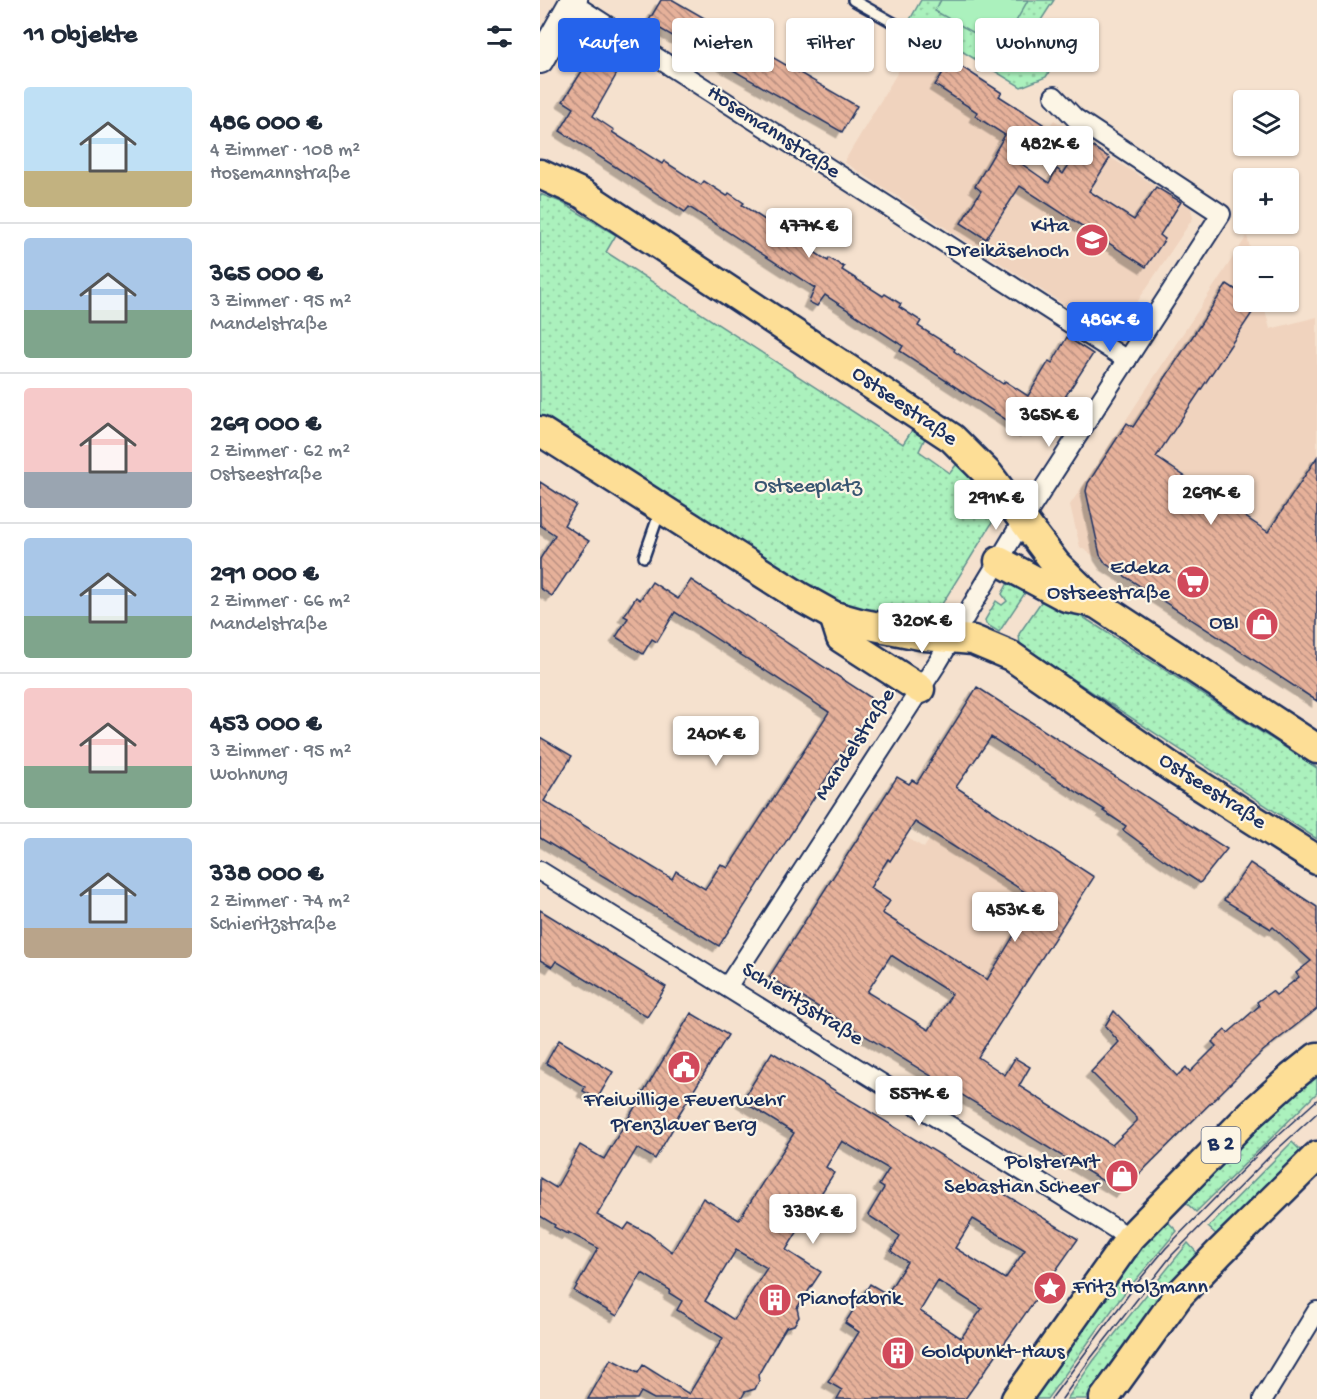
<!DOCTYPE html>
<html lang="de">
<meta charset="utf-8">
<style>
body{margin:0;font-family:"Gochi Hand",sans-serif;background:#f2f2f3;color:#1f2937;height:100vh;display:flex;flex-direction:column;font-size:22px;white-space:nowrap}
*{box-sizing:border-box;margin:0}
p{font-size:20px;color:#747a83}
.icon{flex:none;width:33px;height:33px;fill:none;stroke:currentColor;stroke-width:2;stroke-linecap:round;stroke-linejoin:round}
.map{position:relative;flex:1;overflow:hidden}
.sheet{display:flex;flex-direction:column;background:#fff;width:540px}
.sheet>*{flex:none}
.banner{position:absolute;left:18px;top:18px;width:570px;height:54px;display:flex;gap:12px}
.buttons{position:absolute;left:693px;top:90px;display:grid;gap:12px}
.buttons a{display:grid;place-items:center;width:66px;height:66px;border-radius:6px;background:#fff;box-shadow:0 2px 4px #0004;font-size:30px}
.price{position:absolute;translate:-50% -51px;padding:0 14px;border-radius:6px;background:#fff;color:#222;font-size:20px;line-height:39px;filter:drop-shadow(0 2px 3px #0008)}
.price::after{content:'';position:absolute;left:50%;top:36px;width:18px;height:14px;margin-left:-9px;background:inherit;clip-path:polygon(0 0,100% 0,50% 100%)}
.price.active{background:#2563eb;color:#fff}
ul{padding:0;list-style:none}
li{display:flex;align-items:center;gap:18px;height:150px;padding:0 24px}
li+li{border-top:2px solid #e0e1e3}
li span{display:grid;place-items:center;flex:none;width:168px;height:120px;border-radius:6px;color:#555}
li>.icon{margin-inline-start:auto}
span .icon{width:72px;height:72px;fill:#fffc;stroke-width:1}
li b{font-size:26px}
h2{display:flex;justify-content:space-between;align-items:center;height:72px;padding:0 24px;font-size:26px}
.chip{padding:0 21px;border-radius:6px;background:#fff;box-shadow:0 2px 4px #0004;font-size:21px;line-height:54px}
.chip.active{background:#2563eb;color:#fff}
main{display:flex;flex:1;min-height:0}
.map>svg:first-child{display:block}
.built{fill:#f0d3be}
.grass{fill:url(#grass-dots);stroke:#63908e;stroke-width:1.5}
.pitch{fill:#abf1bd;stroke:#63908e;stroke-width:1.5}
.building{fill:url(#building-back-hatch);stroke:#1b2f5e;stroke-width:1.5;fill-rule:evenodd;filter:url(#shadow)}
.lines{fill:none;stroke-linecap:round;stroke-linejoin:round}
.lane-casing{stroke:#1b2f5e;stroke-width:14}
.street-casing{stroke:#1b2f5e;stroke-width:22}
.secondary-casing{stroke:#1b2f5e;stroke-width:30}
.primary-casing{stroke:#1b2f5e;stroke-width:33}
.lane{stroke:#fcf5e5;stroke-width:9}
.street{stroke:#fcf5e5;stroke-width:18}
.secondary{stroke:#fcf5e5;stroke-width:26}
.primary{stroke:#fdde96;stroke-width:28}
.tram{stroke:#1b2f5e;stroke-width:1.5}
.labels{text-anchor:middle;dominant-baseline:central;stroke-width:4.5;stroke-linejoin:round;paint-order:stroke}
.shield{fill:#fcf5e5;stroke:#5e6a86;stroke-width:1.5}
.shield-label{font-size:21px;font-weight:bold;fill:#1b2f5e}
.street-label{font-size:22px;fill:#1b2f5e;stroke:#fcf5e5}
.poi-label{font-size:22px;fill:#1b2f5e;stroke:#fcf5e5;text-anchor:end}
.park-label{font-size:22px;fill:#385671;stroke:#fcf5e5}
</style>
<main>
<section class="sheet">
<h2>11 Objekte<svg class="icon" aria-label="filters" viewBox="0 0 24 24"><path d="M4 7h16M4 17h16"/><circle cx="9" cy="7" r="2"/><circle cx="15" cy="17" r="2"/></svg></h2>
<ul>
<li><span style="background:linear-gradient(#bfe0f5 70%,#c2b280 0)"><svg class="icon" aria-label="home" viewBox="0 0 24 24"><path d="M3 11l9-7 9 7M6 9v11h12V9"/></svg></span><div><b>486 000 €</b><p>4 Zimmer · 108 m²</p><p>Hosemannstraße</p></div></li>
<li><span style="background:linear-gradient(#a9c7e8 60%,#7fa58c 0)"><svg class="icon" aria-label="home" viewBox="0 0 24 24"><path d="M3 11l9-7 9 7M6 9v11h12V9"/></svg></span><div><b>365 000 €</b><p>3 Zimmer · 95 m²</p><p>Mandelstraße</p></div></li>
<li><span style="background:linear-gradient(#f6c9c9 70%,#9aa5b1 0)"><svg class="icon" aria-label="home" viewBox="0 0 24 24"><path d="M3 11l9-7 9 7M6 9v11h12V9"/></svg></span><div><b>269 000 €</b><p>2 Zimmer · 62 m²</p><p>Ostseestraße</p></div></li>
<li><span style="background:linear-gradient(#a9c7e8 65%,#7fa58c 0)"><svg class="icon" aria-label="home" viewBox="0 0 24 24"><path d="M3 11l9-7 9 7M6 9v11h12V9"/></svg></span><div><b>291 000 €</b><p>2 Zimmer · 66 m²</p><p>Mandelstraße</p></div></li>
<li><span style="background:linear-gradient(#f6c9c9 65%,#7fa58c 0)"><svg class="icon" aria-label="home" viewBox="0 0 24 24"><path d="M3 11l9-7 9 7M6 9v11h12V9"/></svg></span><div><b>453 000 €</b><p>3 Zimmer · 95 m²</p><p>Wohnung</p></div></li>
<li><span style="background:linear-gradient(#a9c7e8 75%,#b9a48a 0)"><svg class="icon" aria-label="home" viewBox="0 0 24 24"><path d="M3 11l9-7 9 7M6 9v11h12V9"/></svg></span><div><b>338 000 €</b><p>2 Zimmer · 74 m²</p><p>Schieritzstraße</p></div></li>
</ul>
</section>
<div class="map">
<svg width="777" height="1399" viewBox="0 0 777 1399">
<defs>
<pattern id="grass-dots" width="8" height="8" patternUnits="userSpaceOnUse" patternTransform="scale(1.5)"><rect width="8" height="8" fill="#abf1bd"/><path d="M2 2h.1M6 6h.1" fill="none" stroke="#93cfa5" stroke-width="1.8" stroke-linecap="round"/></pattern>
<pattern id="building-back-hatch" width="6" height="6" patternUnits="userSpaceOnUse" patternTransform="scale(1.5)"><rect width="6" height="6" fill="#e6b19a"/><path d="M-1 5l2 2M0 0l6 6M5-1l2 2" fill="none" stroke="#ba9081"/></pattern>
<filter id="shadow"><feDropShadow dx="-5.5" dy="5.5" stdDeviation="0" flood-color="#0004"/></filter>
</defs>
<rect width="100%" height="100%" fill="#f5e1ce"/>
<filter id="ink" filterUnits="userSpaceOnUse"><feTurbulence type="fractalNoise" baseFrequency=".0167" numOctaves="2"/><feDisplacementMap in="SourceGraphic" scale="12" xChannelSelector="R" yChannelSelector="G"/><feConvolveMatrix kernelMatrix="1 2 1 2 8 2 1 2 1" color-interpolation-filters="sRGB"/></filter>
<g filter="url(#ink)">
<g class="built">
<polygon points="368,55 398,73 408,59 462,93 460,97 502,124 504,122 510,126 514,120 538,135 538,137 544,141 651,208 653,218 574,337 304,162"/>
<polygon points="707,236 712,256 704,256 704,302 723,302 730,329 777,317 777,701 540,547 530,505"/>
<polygon points="421,790 554,877 481,989 412,994 351,955 299,869 332,816 384,848"/>
</g>
<g class="grass">
<polygon points="381,0 514,0 492,34 521,55 506,77 481,87 415,47 367,25"/>
<polygon points="0,194 21,202 76,235 66,252 363,444 374,427 386,436 379,451 410,473 419,461 432,475 453,518 452,523 399,609 386,614 384,620 346,618 292,602 0,417"/>
<polygon points="469,581 491,584 459,632 446,624 445,620 456,601 462,605 467,601 462,594"/>
<polygon points="515,599 777,768 777,839 480,645 479,634 501,602"/>
<polygon points="777,1072 777,1093 656,1212 643,1200"/>
<polygon points="752,1142 763,1153 678,1236 668,1227"/>
<polygon points="624,1218 637,1231 583,1295 507,1399 488,1399 569,1284"/>
<polygon points="648,1243 657,1253 621,1295 546,1399 527,1399 554,1360"/>
</g>
<polygon class="pitch" points="401,0 488,0 461,48 395,11"/>
<g class="building">
<polygon points="121,0 133,0 317,106 302,132 108,22"/>
<polygon points="63,38 88,54 53,116 74,130 72,132 122,164 124,161 161,185 164,181 187,196 189,193 204,203 202,205 222,218 243,232 245,229 261,239 259,242 288,261 289,258 304,267 302,270 343,296 345,294 361,304 359,307 381,321 378,326 415,349 414,351 463,384 465,381 488,396 509,361 512,363 527,337 553,354 512,417 501,409 485,432 360,351 363,346 285,295 277,306 269,302 275,288 149,207 145,212 20,131 34,108 23,101"/>
<polygon points="411,60 462,93 459,96 503,124 485,152 489,154 482,164 509,183 517,169 523,174 544,141 570,158 549,191 594,220 616,187 641,202 620,235 625,239 606,267 480,186 446,239 421,223 441,191 435,186 465,135 435,116 437,112 395,85"/>
<polygon points="687,284 704,295 704,302 714,302 718,304 616,457 728,532 777,457 777,701 566,564 560,555 546,491 548,483 587,423 593,427"/>
<polygon points="0,482 36,505 24,525 49,541 12,596 0,588 0,559 15,535 0,525"/>
<polygon points="151,580 336,701 179,946 0,838 0,737 32,756 4,801 132,879 136,871 165,889 181,864 188,868 289,712 135,612 117,642 112,639 103,654 76,637 88,618 84,616 96,597 100,600 112,582 138,599"/>
<path d="M437,687L687,849L660,883L624,860L583,830L586,826L563,811L565,810L451,737L416,787L554,877L438,1057L465,1075L475,1058L490,1067L479,1086L572,1145L597,1121V1118L551,1072L579,1042L565,1026L574,1011L637,1076L646,1067L650,1072L676,1046L672,1042L685,1030L688,1033L719,1006L717,1002L732,991L736,995L759,977L756,973L771,961L733,927L731,929L684,900L710,863L777,907V1009L723,1051L581,1192L229,977L357,777L369,784L372,780L377,783ZM375,822L496,899L447,980L342,913L350,901L330,888L348,859L350,861ZM351,955L412,994L389,1030L327,992Z"/>
<polygon points="0,910 126,987 107,1017 16,961 12,967 0,960"/>
<path d="M151,1013L188,1035L136,1119L138,1120L115,1159L97,1148L57,1215L84,1230L89,1223L109,1234L132,1252L163,1198L199,1220L254,1133L202,1101L232,1052L538,1239L425,1399H297L302,1390L288,1382L319,1332L305,1323L330,1284L347,1294L367,1262L351,1251L360,1236L328,1215L344,1188L339,1185L349,1169L302,1141L286,1167L294,1173L246,1250L281,1272L257,1308L259,1317L254,1325L246,1327L218,1375L219,1381L215,1389L205,1392L201,1399H114L101,1392L97,1399H48L71,1359L98,1373L103,1365L149,1394L183,1338L137,1310L142,1301L129,1293L130,1290L102,1273L77,1316L34,1291L58,1248L28,1232L27,1234L14,1227L15,1225L0,1216V1178L16,1188L40,1145L64,1159ZM433,1219L485,1250L465,1279L415,1248ZM196,1250L227,1268L194,1320L165,1301ZM398,1281L442,1309L421,1338L380,1311Z"/>
<polygon points="19,1040 73,1072 57,1099 43,1091 45,1087 6,1063"/>
</g>
<g class="lines">
<defs>
<g id="lane">
<polyline points="313,0 409,54"/>
<polyline points="104,557 120,511"/>
</g>
<g id="street">
<polyline points="32,3 587,360"/>
<polyline points="0,871 590,1238"/>
<polyline points="187,987 398,662 483,520 681,214 535,118 514,96"/>
<polyline points="723,1399 777,1311"/>
</g>
<polyline id="secondary" points="0,60 34,0"/>
<g id="primary">
<polyline points="0,174 43,194 412,438 449,475 516,564 557,604 777,749"/>
<polyline points="0,431 260,597 294,616 319,623 385,636 433,640 471,656 631,767 777,860"/>
<polyline points="459,561 526,597 555,603"/>
<polyline points="294,616 301,638 380,689"/>
<polyline points="476,1399 590,1238 711,1114 752,1077 777,1057"/>
<polyline points="564,1399 639,1295 679,1253 777,1156"/>
</g>
</defs>
<use href="#lane" class="lane-casing"/>
<use href="#street" class="street-casing"/>
<use href="#secondary" class="secondary-casing"/>
<use href="#primary" class="primary-casing"/>
<use href="#lane" class="lane"/>
<use href="#street" class="street"/>
<use href="#secondary" class="secondary"/>
<use href="#primary" class="primary"/>
<g class="tram">
<polyline points="511,1399 601,1278 626,1248 726,1146 777,1100"/>
<polyline points="522,1399 551,1358 632,1255 730,1156 777,1113"/>
</g>
</g>
</g>
<defs>
<symbol id="school-disc" viewBox="-11 -11 22 22"><circle r="9.5" fill="#d1495b" stroke="#fcf5e5"/><path d="M0-5L7-2L0 1L-7-2ZM-4 1L0 2.5L4 1V4Q0 6-4 4Z" fill="#fff"/></symbol>
<symbol id="supermarket-disc" viewBox="-11 -11 22 22"><circle r="9.5" fill="#d1495b" stroke="#fcf5e5"/><path d="M-6-5.5h2.5l.6 2H6L4.5 2H-2.5L-4.4-4H-6ZM-1.5 3.2a1.3 1.3 0 1 0 .1 0ZM3 3.2a1.3 1.3 0 1 0 .1 0Z" fill="#fff"/></symbol>
<symbol id="shop-disc" viewBox="-11 -11 22 22"><circle r="9.5" fill="#d1495b" stroke="#fcf5e5"/><path d="M-5-2.5h2.3a2.7 3.5 0 0 1 5.4 0H5L5.5 6h-11ZM-1.5-2.5h3a1.5 2.3 0 0 0-3 0Z" fill="#fff"/></symbol>
<symbol id="civic-disc" viewBox="-11 -11 22 22"><circle r="9.5" fill="#d1495b" stroke="#fcf5e5"/><path d="M-.6-6.5H3V-4.5H.6V-3L4-1V1h2V6H-6V1h2V-1L-.6-3ZM-1.2 2.5V6h2.4V2.5Z" fill="#fff"/></symbol>
<symbol id="sight-disc" viewBox="-11 -11 22 22"><circle r="9.5" fill="#d1495b" stroke="#fcf5e5"/><path d="M0-6L1.8-2.2L6-1.7L2.9 1.2L3.7 5.4L0 3.3L-3.7 5.4L-2.9 1.2L-6-1.7L-1.8-2.2Z" fill="#fff"/></symbol>
<symbol id="building-disc" viewBox="-11 -11 22 22"><circle r="9.5" fill="#d1495b" stroke="#fcf5e5"/><path d="M-4-6H4V6H1V3H-1V6H-4ZM-2.5-4.3h1.7v1.8h-1.7ZM.8-4.3h1.7v1.8H.8ZM-2.5-1h1.7V.8h-1.7ZM.8-1h1.7V.8H.8Z" fill="#fff"/></symbol>
</defs>
<g fill-rule="evenodd">
<use href="#school-disc" x="533" y="221" width="38" height="38"/>
<use href="#supermarket-disc" x="634" y="563" width="38" height="38"/>
<use href="#shop-disc" x="703" y="605" width="38" height="38"/>
<use href="#civic-disc" x="125" y="1048" width="38" height="38"/>
<use href="#shop-disc" x="563" y="1157" width="38" height="38"/>
<use href="#sight-disc" x="491" y="1269" width="38" height="38"/>
<use href="#building-disc" x="216" y="1281" width="38" height="38"/>
<use href="#building-disc" x="339" y="1334" width="38" height="38"/>
</g>
<g class="labels">
<rect class="shield" x="661.5" y="1127" width="39" height="36" rx="4.5"/>
<g class="shield-label">
<text x="681" y="1145">B 2</text>
</g>
<g class="street-label">
<text transform="translate(233 133) rotate(33)">Hosemannstraße</text>
<text transform="translate(364 407) rotate(35)">Ostseestraße</text>
<text transform="translate(316 745) rotate(-57)">Mandelstraße</text>
<text transform="translate(672 792) rotate(33)">Ostseestraße</text>
<text transform="translate(262 1005) rotate(32)">Schieritzstraße</text>
</g>
<g class="poi-label">
<text x="529" y="227">Kita<tspan x="529" dy="25">Dreikäsehoch</tspan></text>
<text x="630" y="569">Edeka<tspan x="630" dy="25">Ostseestraße</tspan></text>
<text x="699" y="624">OBI</text>
<text x="144" y="1101" text-anchor="middle">Freiwillige Feuerwehr<tspan x="144" dy="25">Prenzlauer Berg</tspan></text>
<text x="559" y="1163">PolsterArt<tspan x="559" dy="25">Sebastian Scheer</tspan></text>
<text x="533" y="1288" text-anchor="start">Fritz Holzmann</text>
<text x="258" y="1300" text-anchor="start">Pianofabrik</text>
<text x="381" y="1353" text-anchor="start">Goldpunkt-Haus</text>
</g>
<g class="park-label">
<text x="268" y="487">Ostseeplatz</text>
</g>
</g>
</svg>
<div class="buttons">
<a><svg class="icon" aria-label="layers" viewBox="0 0 24 24"><path d="M12 4l9 5-9 5-9-5zM3 14l9 5 9-5"/></svg></a>
<a>+</a>
<a>−</a>
</div>
<b class="price" style="left:510px;top:177px">482K €</b>
<b class="price" style="left:269px;top:259px">477K €</b>
<b class="price active" style="left:570px;top:353px">486K €</b>
<b class="price" style="left:509px;top:448px">365K €</b>
<b class="price" style="left:671px;top:526px">269K €</b>
<b class="price" style="left:456px;top:531px">291K €</b>
<b class="price" style="left:382px;top:654px">320K €</b>
<b class="price" style="left:176px;top:767px">240K €</b>
<b class="price" style="left:475px;top:943px">453K €</b>
<b class="price" style="left:379px;top:1127px">557K €</b>
<b class="price" style="left:273px;top:1245px">338K €</b>
<div class="banner">
<a class="chip active">Kaufen</a>
<a class="chip">Mieten</a>
<a class="chip">Filter</a>
<a class="chip">Neu</a>
<a class="chip">Wohnung</a>
</div>
</div>
</main>
